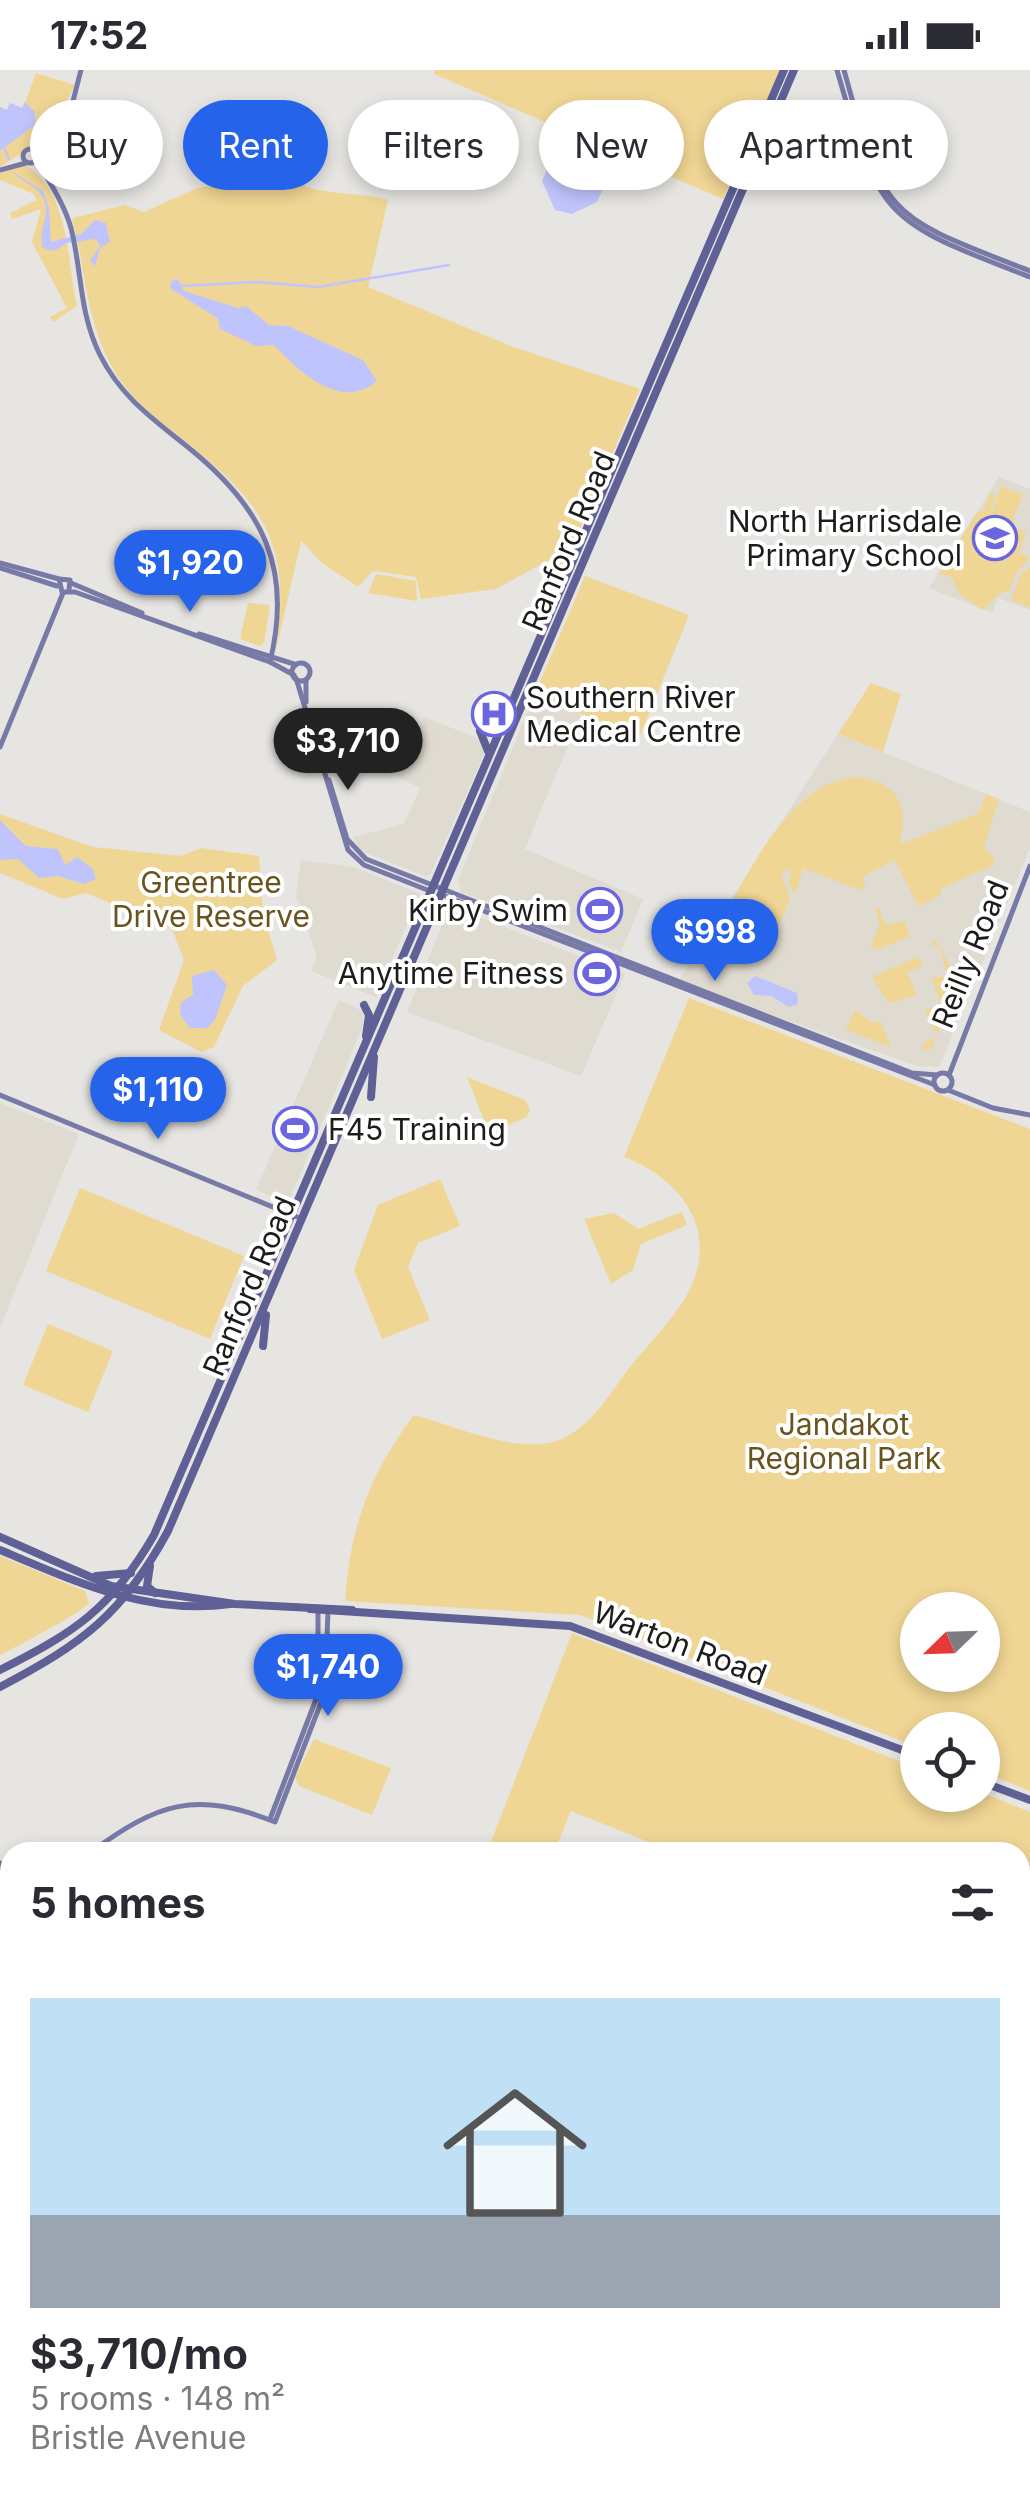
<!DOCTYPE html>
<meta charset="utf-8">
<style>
body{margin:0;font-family:Inter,sans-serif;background:#f7f7f7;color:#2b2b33;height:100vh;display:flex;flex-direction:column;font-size:38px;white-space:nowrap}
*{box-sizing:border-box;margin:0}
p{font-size:32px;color:#7c7c81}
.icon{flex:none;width:55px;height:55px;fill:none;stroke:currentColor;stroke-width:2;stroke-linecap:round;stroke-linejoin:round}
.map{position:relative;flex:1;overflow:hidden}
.side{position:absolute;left:0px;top:1772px;width:1030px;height:672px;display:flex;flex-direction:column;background:#fff;border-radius:30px 30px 0 0;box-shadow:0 5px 15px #0003}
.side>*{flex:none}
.hud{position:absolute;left:30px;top:30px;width:970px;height:90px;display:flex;gap:20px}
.needle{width:65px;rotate:247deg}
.buttons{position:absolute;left:900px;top:1522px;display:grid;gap:20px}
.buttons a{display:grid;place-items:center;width:100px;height:100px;border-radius:50%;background:#fff;box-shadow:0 5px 15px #0003;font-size:50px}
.price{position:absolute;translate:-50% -85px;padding:0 22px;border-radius:35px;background:#2563eb;color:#fff;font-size:32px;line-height:65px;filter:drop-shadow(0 2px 5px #0008)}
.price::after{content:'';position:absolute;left:50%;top:60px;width:30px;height:22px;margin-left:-15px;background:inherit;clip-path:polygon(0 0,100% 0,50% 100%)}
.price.current{background:#222;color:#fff}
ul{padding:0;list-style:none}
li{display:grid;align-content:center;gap:20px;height:530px;padding:0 30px}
li span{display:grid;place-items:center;height:310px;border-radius:0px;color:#555}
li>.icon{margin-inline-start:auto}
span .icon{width:180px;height:180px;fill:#fffc;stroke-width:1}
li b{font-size:42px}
h2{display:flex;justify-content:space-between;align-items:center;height:120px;padding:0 30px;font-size:42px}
.chip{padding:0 35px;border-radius:45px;background:#fff;box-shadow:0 5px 15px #0003;font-size:35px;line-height:90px}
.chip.current{background:#2563eb;color:#fff}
.status{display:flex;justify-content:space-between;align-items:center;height:70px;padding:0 50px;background:#fff;direction:ltr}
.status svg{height:28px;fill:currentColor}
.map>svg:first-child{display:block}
.built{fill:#dfdbd0}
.green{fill:#f0d694;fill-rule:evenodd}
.water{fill:#c0c4fd}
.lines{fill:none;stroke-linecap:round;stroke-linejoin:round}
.stream{stroke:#c0c4fd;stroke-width:2.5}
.secondary{stroke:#777aa7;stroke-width:5}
.primary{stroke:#5e6096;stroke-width:8}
.labels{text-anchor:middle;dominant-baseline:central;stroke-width:8;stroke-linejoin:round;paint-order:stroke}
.poi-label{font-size:30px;fill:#1c1c1b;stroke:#fff;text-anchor:end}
.street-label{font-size:30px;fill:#1c1c1b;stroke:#fff}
.park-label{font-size:30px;fill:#68541c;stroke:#fff}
</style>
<div class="status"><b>17:52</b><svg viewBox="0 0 49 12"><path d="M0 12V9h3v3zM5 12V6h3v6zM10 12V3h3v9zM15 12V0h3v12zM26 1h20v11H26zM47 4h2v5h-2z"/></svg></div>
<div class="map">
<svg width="1030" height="2444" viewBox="0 0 1030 2444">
<rect width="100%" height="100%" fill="#e7e5e2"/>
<g class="built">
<polygon points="999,407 1030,419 1030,540 998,528 992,543 929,518"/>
<polygon points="534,626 581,644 525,779 643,829 621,882 461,822 458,810"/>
<polygon points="424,647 480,669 485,682 430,805 425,806 361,781 353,767 404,754 420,718 398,707"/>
<polygon points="838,664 1030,742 1030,778 939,997 917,996 678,912"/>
<polygon points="301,790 353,797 420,824 376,927 311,901 317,887 296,826"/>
<polygon points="456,838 625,904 581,1006 407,942 448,840"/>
<polygon points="339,930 363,941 363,956 288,1133 256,1120"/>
<polygon points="0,1033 79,1064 0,1258"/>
</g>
<g class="green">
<polygon points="435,0 780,0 723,129 434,4"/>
<polygon points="36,3 75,15 46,68 0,97 0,37 7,40 10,33 23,38"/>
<path d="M257,61L300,82L296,111C312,125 363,122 388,130L368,217L511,276L640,319L564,497L549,490L496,519L421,529L416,507L373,501L358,517L322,493L301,471L276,581C291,476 268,437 185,371C161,352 136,334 119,308C85,257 87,204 72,148L125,135L144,142L197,118L226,114Z"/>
<path d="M25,95C71,123 66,190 77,236L53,252L50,247L67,238L32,172L41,139L12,149L10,143L37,130L34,124L0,110V103Z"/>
<polygon points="1001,416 1023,425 1013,448 1015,458 1026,462 1019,482 1030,488 1016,503 1009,522 1002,522 983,540 960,525 952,508 939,503 978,441 983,442 990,423 996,426 990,439 993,441"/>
<polygon points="1030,497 1030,537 1011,530 1021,504"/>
<polygon points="376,504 416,511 417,531 368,523"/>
<polygon points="585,506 689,545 640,666 534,626"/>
<polygon points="248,533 270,535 264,573 259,576 240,569"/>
<polygon points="871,613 901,624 883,682 838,664"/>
<path d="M856,707C882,709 904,722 903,751C903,760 900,766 901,774L978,744L986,724L999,729L984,777L995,789L992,796L942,818L940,826L918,836L895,790L862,807L866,817L860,820L803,798L795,825L789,814L791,798L781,803L790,829L776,862L758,852L734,883L711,868C744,815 784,713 856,707Z"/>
<polygon points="0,744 93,777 181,786 201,778 259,786 263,843 277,890 243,916 214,977 201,982 159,960 184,890 172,859 86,823 63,829 0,803"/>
<polygon points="878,837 886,855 904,851 910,866 877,880 871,876 880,854 875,840"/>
<polygon points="936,870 958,911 931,979 924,980 922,974 937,967 925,939 943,936 931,908 948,906 939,877 929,874"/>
<polygon points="919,887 922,896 907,903 917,925 889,933 872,907"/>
<path d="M689,928L1030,1059V1721L983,1702L982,1660H918L917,1677L580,1545L345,1531C350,1458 369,1404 414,1345C455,1356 506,1380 548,1373C585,1367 609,1325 630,1297C652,1269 686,1238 696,1204C713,1147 671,1105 624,1087ZM918,1540H982V1605H918Z"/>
<polygon points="855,940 873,953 880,951 891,977 846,960"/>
<polygon points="467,1007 525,1030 530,1040 527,1047 489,1063"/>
<polygon points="440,1109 460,1156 418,1173 408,1197 430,1250 382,1269 354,1200 356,1194 378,1135"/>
<polygon points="80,1118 244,1186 210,1269 46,1201"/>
<polygon points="682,1142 687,1155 641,1174 633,1200 611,1214 584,1149 614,1143 638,1159"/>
<polygon points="48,1254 113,1281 88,1342 23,1315"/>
<path d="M0,1486L85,1521L89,1533C81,1543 16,1577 0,1585Z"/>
<polygon points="572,1563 917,1698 918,1725 983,1723 1030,1742 1030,1975 1020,1987 1020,1782 674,1782 571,1741 554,1782 487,1782"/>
<polygon points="314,1669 391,1698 372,1745 299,1716 295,1707"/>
<polygon points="0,1837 10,1838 10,1945 0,1946"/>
<polygon points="1020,2057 1030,2068 1030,2345 1020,2351"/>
<polygon points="1030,2395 1030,2444 941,2444 958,2435 1020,2435 1020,2401"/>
<polygon points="599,2435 862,2435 846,2444 622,2444"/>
</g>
<g class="water">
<polygon points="25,32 35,42 35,55 0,81 0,37 7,40 10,33 22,38"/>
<polygon points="562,65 618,84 597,132 572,144 555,140 542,111"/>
<path d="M13,102L43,121L49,138L51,172L81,164L95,150L106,153L110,172L100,178L95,196L90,191L100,176L96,169L67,173L54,181L43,178C36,158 56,143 39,122C32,113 20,111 13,102Z"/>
<path d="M178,209L184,221L238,238L246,236L269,255L288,256L363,290L377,311C341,342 299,302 274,275L256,276L220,259L218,249L170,218L172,210Z"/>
<polygon points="0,750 26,776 58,779 65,795 77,787 93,799 96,809 84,814 58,806 39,808 18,789 0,790"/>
<polygon points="214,900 227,915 215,950 207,958 190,958 180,945 181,932 193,925 192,906"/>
<polygon points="755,906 797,923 798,934 789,937 771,926 754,925 747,913"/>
</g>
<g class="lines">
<g class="stream">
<polyline points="5,80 9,89"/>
<polyline points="182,216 258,212 318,217 449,195"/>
</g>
<g class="secondary">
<path d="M837,0C880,151 885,151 1030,207"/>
<path d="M844,0C885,150 887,145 1030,201"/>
<circle cx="30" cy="86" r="7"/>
<polyline points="38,85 72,35 81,0"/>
<path d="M37,90C49,112 64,133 71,158C82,201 79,243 100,285C121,327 153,349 189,378C263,438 293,498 270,592"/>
<polyline points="0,100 26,93"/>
<polyline points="0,493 59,509"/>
<polyline points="0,498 57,516"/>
<polyline points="71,513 142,543"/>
<polyline points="69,520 70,510 59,509 62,522 75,522 270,592 294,605"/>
<polyline points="199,564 294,594"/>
<circle cx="301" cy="602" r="9"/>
<polyline points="296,608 348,780 364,795 430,821"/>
<polyline points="306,611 306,632"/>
<polyline points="0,677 63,523"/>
<polyline points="329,710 347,769 366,789 912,1003 937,1005"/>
<polyline points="440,824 935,1015"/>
<circle cx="943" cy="1012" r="9"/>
<polyline points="949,1005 1030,796"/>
<polyline points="948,1020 993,1038 1030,1045"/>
<polyline points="0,1025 302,1149"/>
<polyline points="270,1749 318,1624 318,1537"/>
<path d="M91,1782C158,1733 195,1720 275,1752L325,1622L328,1540"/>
<polyline points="0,1793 10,1816"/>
<polyline points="0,1816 1,1821"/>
<polyline points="0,1825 10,1833"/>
<polyline points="0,2209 10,2213"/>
</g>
<g class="primary">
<polyline points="480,661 488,681"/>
<polyline points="364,935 369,945 366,966"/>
<polyline points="371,1027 374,987"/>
<polyline points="263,1276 266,1245"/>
<polyline points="0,1467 111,1516 235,1534 352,1540"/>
<path d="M0,1480C74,1511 148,1546 230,1534"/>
<polyline points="150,1496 147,1516 155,1523"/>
<polyline points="96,1506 131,1503"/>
<polyline points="310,1539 570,1556 918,1686"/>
<path d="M0,1600C74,1563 112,1538 154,1465L784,0"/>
<path d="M0,1617C82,1574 123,1544 168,1461L794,0"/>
<polyline points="982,1712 1030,1730"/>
<polyline points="1020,2382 1030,2377"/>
<polyline points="1020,2391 1030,2386"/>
<polyline points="907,2444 924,2435"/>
<polyline points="923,2444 939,2435"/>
</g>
</g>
<defs>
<symbol id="school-ring" viewBox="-11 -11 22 22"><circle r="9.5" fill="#fff" stroke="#6b66e0" stroke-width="1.5"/><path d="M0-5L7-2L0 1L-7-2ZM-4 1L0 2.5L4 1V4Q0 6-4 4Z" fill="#6b66e0"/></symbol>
<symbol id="hospital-ring" viewBox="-11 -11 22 22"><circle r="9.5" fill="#fff" stroke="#6b66e0" stroke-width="1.5"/><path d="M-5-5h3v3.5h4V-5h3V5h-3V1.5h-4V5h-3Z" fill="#6b66e0"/></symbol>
<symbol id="stadium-ring" viewBox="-11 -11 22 22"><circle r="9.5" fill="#fff" stroke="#6b66e0" stroke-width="1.5"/><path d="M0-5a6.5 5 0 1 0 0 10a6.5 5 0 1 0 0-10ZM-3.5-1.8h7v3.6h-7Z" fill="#6b66e0"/></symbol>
</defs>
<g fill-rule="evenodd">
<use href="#school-ring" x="970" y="443" width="50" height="50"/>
<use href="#hospital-ring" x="469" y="619" width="50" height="50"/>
<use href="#stadium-ring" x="575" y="815" width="50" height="50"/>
<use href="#stadium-ring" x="572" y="878" width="50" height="50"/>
<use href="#stadium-ring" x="270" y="1034" width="50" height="50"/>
</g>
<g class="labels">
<g class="poi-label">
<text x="962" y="451">North Harrisdale<tspan x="962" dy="34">Primary School</tspan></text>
<text x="526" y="627" text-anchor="start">Southern River<tspan x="526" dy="34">Medical Centre</tspan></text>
<text x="568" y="840">Kirby Swim</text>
<text x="564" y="903">Anytime Fitness</text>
<text x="328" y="1059" text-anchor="start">F45 Training</text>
</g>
<g class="street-label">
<text transform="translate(568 471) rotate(-67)">Ranford Road</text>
<text transform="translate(970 884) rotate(-68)">Reilly Road</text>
<text transform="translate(249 1216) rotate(-67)">Ranford Road</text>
<text transform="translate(680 1573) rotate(21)">Warton Road</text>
</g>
<g class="park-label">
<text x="211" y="812">Greentree<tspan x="211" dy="34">Drive Reserve</tspan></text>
<text x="844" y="1354">Jandakot<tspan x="844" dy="34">Regional Park</tspan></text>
</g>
</g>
</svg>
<div class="buttons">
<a><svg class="needle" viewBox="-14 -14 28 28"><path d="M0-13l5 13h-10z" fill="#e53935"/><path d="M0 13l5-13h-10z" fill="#7c7c81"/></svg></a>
<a><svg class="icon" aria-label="locate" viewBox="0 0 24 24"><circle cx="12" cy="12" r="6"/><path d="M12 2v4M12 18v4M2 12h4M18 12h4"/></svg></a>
</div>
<b class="price" style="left:190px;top:545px">$1,920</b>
<b class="price current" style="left:348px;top:723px">$3,710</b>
<b class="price" style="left:715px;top:914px">$998</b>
<b class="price" style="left:158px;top:1072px">$1,110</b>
<b class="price" style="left:328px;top:1649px">$1,740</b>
<div class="hud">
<a class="chip">Buy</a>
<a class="chip current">Rent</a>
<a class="chip">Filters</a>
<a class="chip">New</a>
<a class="chip">Apartment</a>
</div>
<section class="side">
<h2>5 homes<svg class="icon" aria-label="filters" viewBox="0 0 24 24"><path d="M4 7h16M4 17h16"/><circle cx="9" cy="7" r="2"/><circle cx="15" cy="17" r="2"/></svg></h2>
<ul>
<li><span style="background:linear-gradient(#bfe0f5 70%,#9aa5b1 0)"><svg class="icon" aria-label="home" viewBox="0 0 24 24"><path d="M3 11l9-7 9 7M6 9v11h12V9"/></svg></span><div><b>$3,710/mo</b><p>5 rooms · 148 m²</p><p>Bristle Avenue</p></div></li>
</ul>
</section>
</div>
